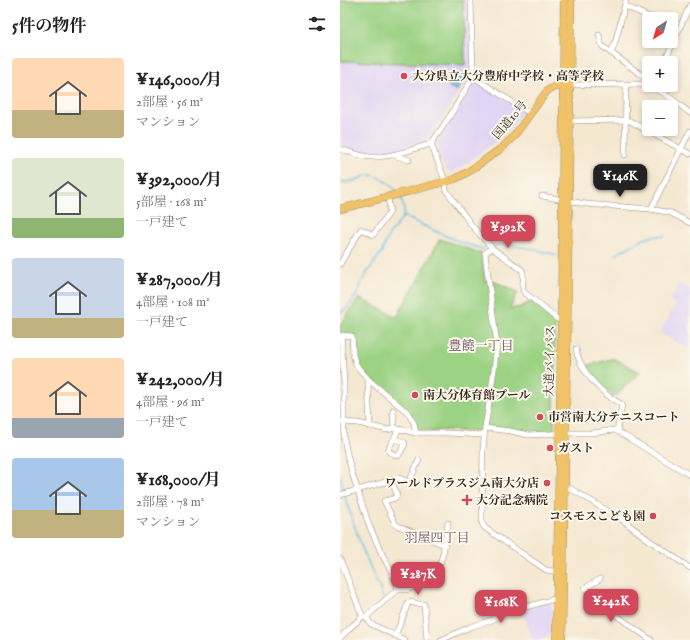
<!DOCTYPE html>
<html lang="ja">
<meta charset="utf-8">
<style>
body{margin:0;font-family:"IM FELL English","Noto Serif JP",serif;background:#f2f2f2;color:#222;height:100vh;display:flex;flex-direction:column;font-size:15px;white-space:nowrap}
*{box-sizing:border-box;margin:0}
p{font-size:13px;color:#767676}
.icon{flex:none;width:22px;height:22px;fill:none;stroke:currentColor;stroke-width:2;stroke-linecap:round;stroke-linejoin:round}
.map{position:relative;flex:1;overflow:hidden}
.side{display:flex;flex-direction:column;background:#fff;width:340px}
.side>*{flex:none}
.needle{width:26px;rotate:217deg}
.buttons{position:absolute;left:302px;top:12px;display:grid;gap:8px}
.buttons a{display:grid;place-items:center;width:36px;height:36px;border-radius:4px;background:#fff;box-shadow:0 2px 6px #0003;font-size:20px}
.price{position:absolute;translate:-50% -34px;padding:0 9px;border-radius:8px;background:#d1495b;color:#fff;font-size:13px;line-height:26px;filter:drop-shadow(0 1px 2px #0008)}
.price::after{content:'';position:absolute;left:50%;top:24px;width:12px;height:9px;margin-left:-6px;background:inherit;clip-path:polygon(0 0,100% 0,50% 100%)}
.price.on{background:#222;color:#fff}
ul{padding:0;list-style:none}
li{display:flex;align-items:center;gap:12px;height:100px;padding:0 12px}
li span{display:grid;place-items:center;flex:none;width:112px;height:80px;border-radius:4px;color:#555}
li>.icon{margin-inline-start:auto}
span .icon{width:48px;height:48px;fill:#fffc;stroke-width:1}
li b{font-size:17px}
h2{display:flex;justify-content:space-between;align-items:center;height:48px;padding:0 12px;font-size:17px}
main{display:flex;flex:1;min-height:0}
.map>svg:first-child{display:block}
.built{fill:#e1d4f4}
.green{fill:#9cd284;stroke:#6c7e51}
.water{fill:#66c1e4;stroke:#507681}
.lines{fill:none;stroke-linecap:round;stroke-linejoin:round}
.stream{stroke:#66c1e4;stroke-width:1.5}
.minor-casing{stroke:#988978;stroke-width:6}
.highway-casing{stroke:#988978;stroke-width:8}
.minor{stroke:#fff;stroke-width:5}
.highway{stroke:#f1c369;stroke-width:7}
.poi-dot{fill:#d1495b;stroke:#fbf7ec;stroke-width:1.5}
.labels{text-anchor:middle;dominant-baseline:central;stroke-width:4;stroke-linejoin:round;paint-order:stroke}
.poi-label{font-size:12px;font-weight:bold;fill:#3b2a1e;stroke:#fbf7ec;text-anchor:start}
.street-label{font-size:12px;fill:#3b2a1e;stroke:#fbf7ec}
.neighbourhood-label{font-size:13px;fill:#6e5968;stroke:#fbf7ec}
</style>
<main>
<section class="side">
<h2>5件の物件<svg class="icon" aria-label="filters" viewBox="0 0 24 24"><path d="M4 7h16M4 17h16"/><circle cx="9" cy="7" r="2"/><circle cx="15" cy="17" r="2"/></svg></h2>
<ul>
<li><span style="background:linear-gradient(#ffd9b3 65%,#c2b280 0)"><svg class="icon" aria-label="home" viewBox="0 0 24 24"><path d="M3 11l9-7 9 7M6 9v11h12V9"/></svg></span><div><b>¥146,000/月</b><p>2部屋 · 56 m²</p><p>マンション</p></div></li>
<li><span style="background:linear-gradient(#dfe7d0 75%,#8fb573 0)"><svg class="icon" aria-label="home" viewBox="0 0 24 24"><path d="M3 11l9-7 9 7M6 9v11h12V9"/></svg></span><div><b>¥392,000/月</b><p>5部屋 · 168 m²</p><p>一戸建て</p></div></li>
<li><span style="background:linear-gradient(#c9d6e8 75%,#c2b280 0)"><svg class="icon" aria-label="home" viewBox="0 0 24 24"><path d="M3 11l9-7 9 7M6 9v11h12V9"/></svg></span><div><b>¥287,000/月</b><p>4部屋 · 108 m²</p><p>一戸建て</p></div></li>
<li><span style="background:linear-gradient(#ffd9b3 75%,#9aa5b1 0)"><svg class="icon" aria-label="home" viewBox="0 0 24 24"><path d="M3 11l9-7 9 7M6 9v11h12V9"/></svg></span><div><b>¥242,000/月</b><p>4部屋 · 96 m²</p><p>一戸建て</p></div></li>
<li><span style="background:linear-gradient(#a9c7e8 65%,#c2b280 0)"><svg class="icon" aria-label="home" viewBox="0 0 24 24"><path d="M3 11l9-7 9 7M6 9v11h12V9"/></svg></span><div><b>¥168,000/月</b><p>2部屋 · 78 m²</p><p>マンション</p></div></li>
</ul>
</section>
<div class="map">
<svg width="350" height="640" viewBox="0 0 350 640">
<rect width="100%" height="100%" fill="#fbf7ec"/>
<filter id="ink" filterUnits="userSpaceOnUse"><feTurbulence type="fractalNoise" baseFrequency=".025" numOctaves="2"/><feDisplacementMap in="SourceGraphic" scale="8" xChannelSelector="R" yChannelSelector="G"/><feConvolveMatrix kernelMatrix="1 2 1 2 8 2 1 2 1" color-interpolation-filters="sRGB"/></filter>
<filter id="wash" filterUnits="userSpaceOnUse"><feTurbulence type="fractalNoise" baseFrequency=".012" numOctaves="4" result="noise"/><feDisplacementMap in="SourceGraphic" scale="16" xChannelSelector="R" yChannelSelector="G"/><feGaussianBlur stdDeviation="0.9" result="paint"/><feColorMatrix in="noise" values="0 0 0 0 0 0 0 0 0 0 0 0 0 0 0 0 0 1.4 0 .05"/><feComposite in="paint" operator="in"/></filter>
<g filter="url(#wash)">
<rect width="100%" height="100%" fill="#f5e8d1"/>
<g class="built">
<polygon points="0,0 127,0 130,66 129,74 125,82 88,140 52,151 42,153 34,154 25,153 5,148 2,146 0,113"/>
<polygon points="138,82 181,110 182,114 166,132 156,141 121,167 112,172 110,172 106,170 98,150 98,141 134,83"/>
<polygon points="339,284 350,289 350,349 320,333 336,304 330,300"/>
<polygon points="209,602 212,606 211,634 199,640 193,640 183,613 181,611"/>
</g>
<g class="green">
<polygon points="0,0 123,0 125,65 1,61"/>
<path d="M100,239L141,253L145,281L151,280L178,292L170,309L181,307L192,301L215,321L214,432L188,433L170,429L142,426L138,432L106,430L92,432L78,431L76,422L21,369C14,359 14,348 13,335H0V325L19,298L57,317Z"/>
<path d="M271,359H275L300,372L277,395L273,396C261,387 252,379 246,366Z"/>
</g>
<polygon class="water" points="116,71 125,77 117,91 108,86"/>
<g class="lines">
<g class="stream">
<path d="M0,182C5,182 11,182 16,180C19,179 24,176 27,175C37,174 53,185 57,192"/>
<path d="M63,216C90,228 116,243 144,249"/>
<path d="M153,246C170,243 199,250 216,255"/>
<polyline points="276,254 304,239 314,236 324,236"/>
<polyline points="0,313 5,310 11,303 17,294 24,277 42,252 45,243 49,235 63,217 64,213 64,208 60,197"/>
<polyline points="0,476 6,501 22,548 44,599"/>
</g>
</g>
</g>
<g filter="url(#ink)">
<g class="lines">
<defs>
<g id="minor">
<path d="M131,0L133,77L110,116L91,144L104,178L106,190L133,227L152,248L182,270C186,278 180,285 184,292L217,319H221"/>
<polyline points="285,6 314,19"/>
<polyline points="331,26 338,30"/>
<polyline points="259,35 262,46 307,79 309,84"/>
<polyline points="271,53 275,43 286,0"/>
<polyline points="324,63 350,5"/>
<polyline points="133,77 188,112"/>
<path d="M230,85L298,84C319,86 334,101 350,113"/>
<polyline points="229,121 286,120 290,121 350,154"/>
<path d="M0,149C10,152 20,156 30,157C49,158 73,149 91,144"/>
<polyline points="53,155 69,160"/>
<polyline points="285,155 286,84"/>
<polyline points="202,196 246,204 311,209 331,213 350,223"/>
<polyline points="311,209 350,131"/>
<polyline points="0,264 21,229 33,235 50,212 48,197"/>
<path d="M236,349C239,368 256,387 271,398C275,401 279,402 282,405L277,431"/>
<polyline points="53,410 54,428"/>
<polyline points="0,422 18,423 47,430 54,428 76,433"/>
<polyline points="30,426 28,383 30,381"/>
<polyline points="145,428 154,370 157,345 145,253 152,248"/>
<polyline points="54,439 52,442 48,450 49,452 58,456 59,455 65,444 64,442 54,439 58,429"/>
<polyline points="52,481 57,495 55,498 44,501 56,525 104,545"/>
<polyline points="221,486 228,487 281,519 309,540 350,568"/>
<polyline points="0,495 59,478 69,482 79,460"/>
<polyline points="108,523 103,554 99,566 96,571 88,580 69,589 65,590 61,589 58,587 51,571 41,552 29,525 13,476 7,454 4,439 4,383 1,335 12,336 13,355 16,364 20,370 30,381 67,412 74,423 76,433 107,433 144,435"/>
<polyline points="0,559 21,613 23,616 26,617 59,588"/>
<polyline points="220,572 206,570 145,528 142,523 142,517 143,450 145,428 170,431 188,435 229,433 252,433 275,430 350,475"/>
<polyline points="260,579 245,588 273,613 311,640"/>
<polyline points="26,617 31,624 65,640"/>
<polyline points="55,635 61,622 68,603 70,602 78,604 84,604 87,640"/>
<polyline points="0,638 9,629 23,616"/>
<polyline points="101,640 130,627 152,620 170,610 186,607 218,598"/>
</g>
<g id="highway">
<polyline points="0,209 51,196 115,179 128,172 145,160 163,147 174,136 207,91 214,87 228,85"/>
<polyline points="216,640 221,349 224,0"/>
<polyline points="222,640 227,350 231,0"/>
</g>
</defs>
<use href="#minor" class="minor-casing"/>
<use href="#highway" class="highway-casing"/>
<use href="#minor" class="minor"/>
<use href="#highway" class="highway"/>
</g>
</g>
<g class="poi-dot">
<circle cx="64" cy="76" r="4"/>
<circle cx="75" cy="395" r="4"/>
<circle cx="200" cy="417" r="4"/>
<circle cx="210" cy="448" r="4"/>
<circle cx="207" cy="483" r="4"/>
<path d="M125 494h4v4h4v4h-4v4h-4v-4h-4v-4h4z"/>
<circle cx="313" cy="516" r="4"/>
</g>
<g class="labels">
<g class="poi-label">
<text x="72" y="76">大分県立大分豊府中学校・高等学校</text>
<text x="83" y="395">南大分体育館プール</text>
<text x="208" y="417">市営南大分テニスコート</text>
<text x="218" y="448">ガスト</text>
<text x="199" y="483" text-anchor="end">ワールドプラスジム南大分店</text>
<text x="136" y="500">大分記念病院</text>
<text x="305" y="516" text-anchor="end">コスモスこども園</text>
</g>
<g class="street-label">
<text transform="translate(170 120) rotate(-50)">国道10号</text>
<text transform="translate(210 361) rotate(-89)">大道バイパス</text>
</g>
<g class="neighbourhood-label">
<text x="141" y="346">豊饒一丁目</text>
<text x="97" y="538">羽屋四丁目</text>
</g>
</g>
</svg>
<div class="buttons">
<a><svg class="needle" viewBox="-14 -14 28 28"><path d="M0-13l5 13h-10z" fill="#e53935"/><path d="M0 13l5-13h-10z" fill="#767676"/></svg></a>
<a>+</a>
<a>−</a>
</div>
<b class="price on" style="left:280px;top:198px">¥146K</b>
<b class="price" style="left:168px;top:249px">¥392K</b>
<b class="price" style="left:78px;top:596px">¥287K</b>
<b class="price" style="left:271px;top:623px">¥242K</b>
<b class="price" style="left:161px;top:624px">¥168K</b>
</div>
</main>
